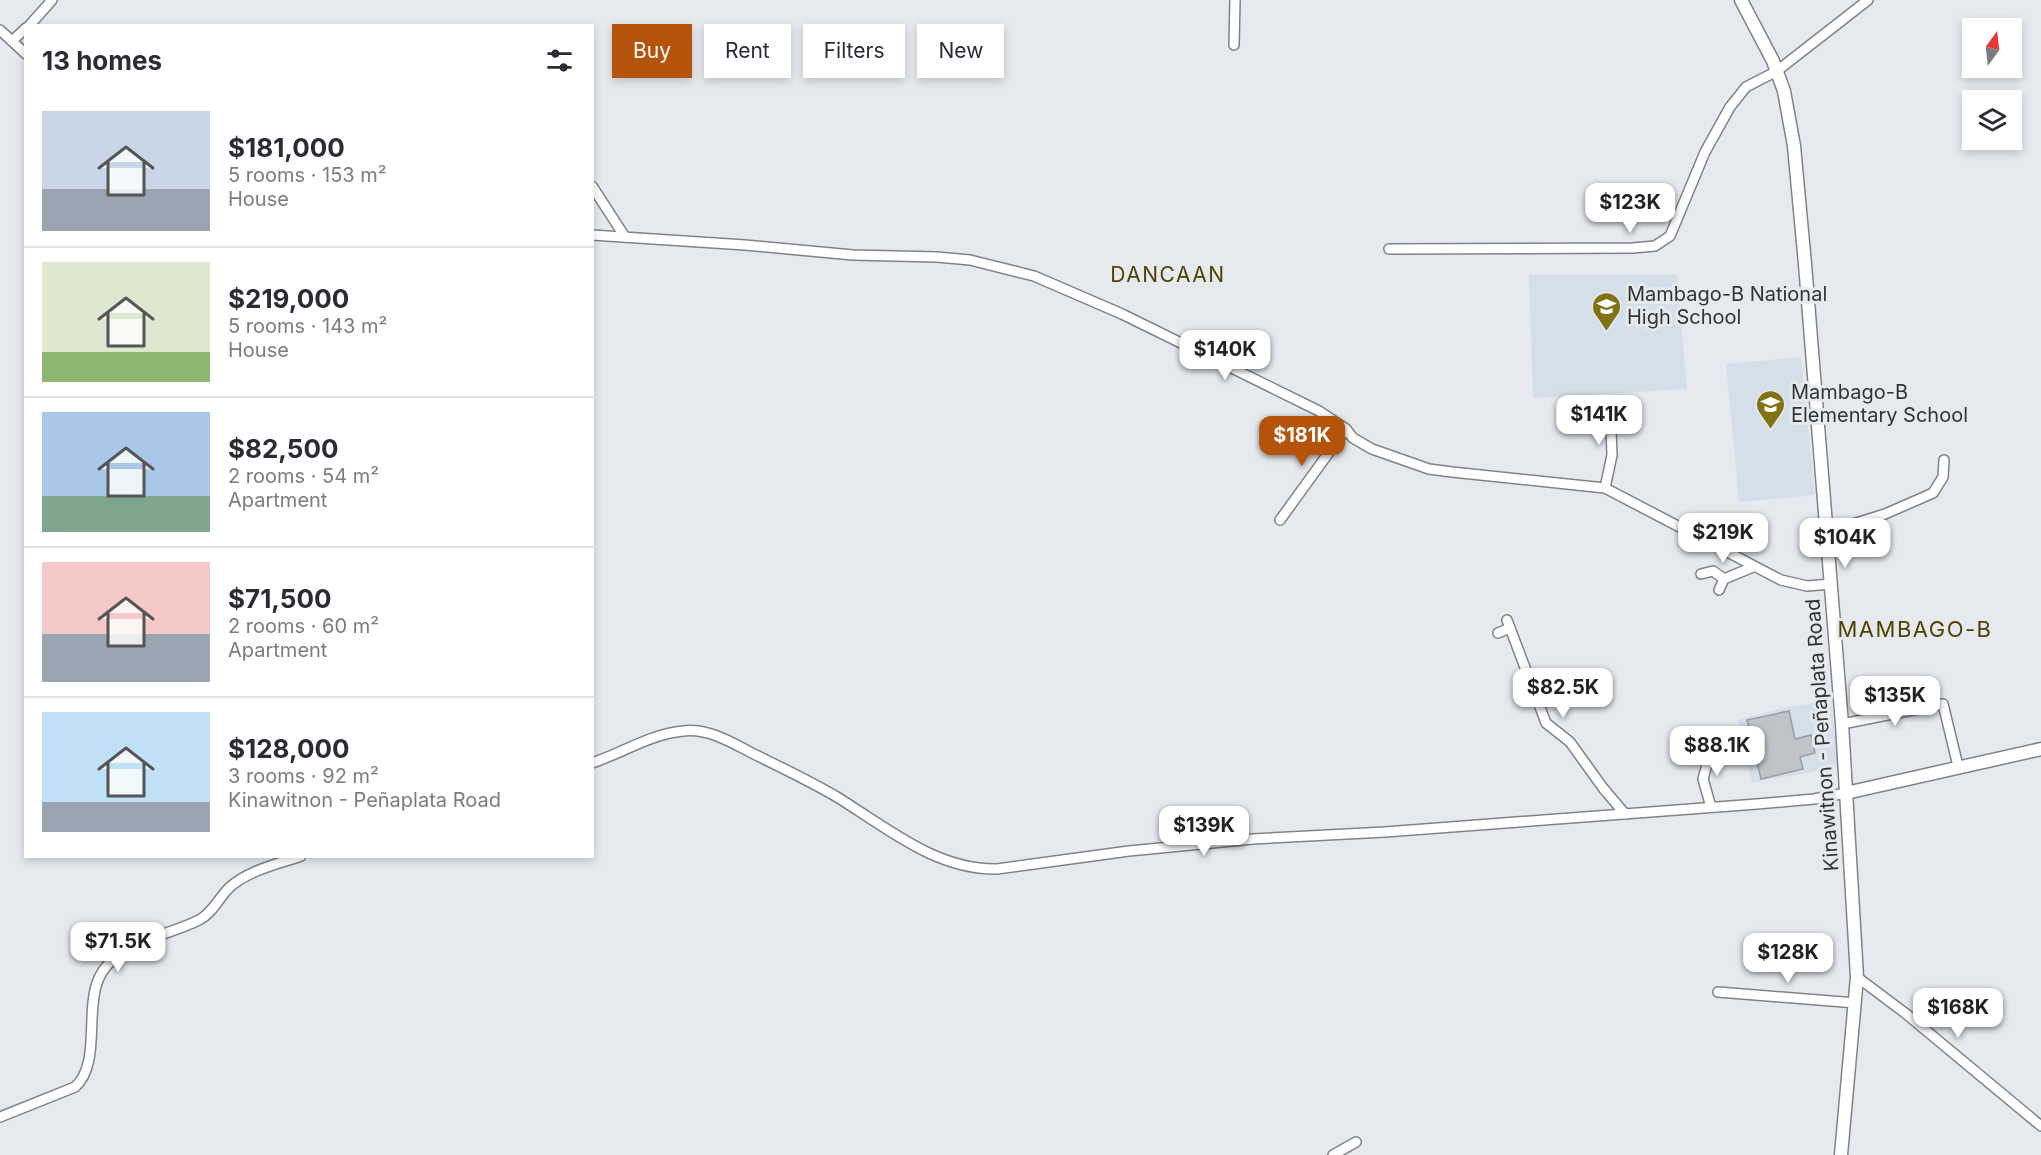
<!DOCTYPE html>
<meta charset="utf-8">
<style>
body{margin:0;font-family:Inter,sans-serif;background:#f7f7f7;color:#2b2b33;height:100vh;display:flex;flex-direction:column;font-size:22px;white-space:nowrap}
*{box-sizing:border-box;margin:0}
p{font-size:20px;color:#7c7c81}
.icon{flex:none;width:33px;height:33px;fill:none;stroke:currentColor;stroke-width:2;stroke-linecap:round;stroke-linejoin:round}
.map{position:relative;flex:1;overflow:hidden}
.details{position:absolute;left:24px;top:24px;width:570px;height:834px;display:flex;flex-direction:column;background:#fff;border-radius:0px;box-shadow:0 3px 9px #0003}
.details>*{flex:none}
.guide{position:absolute;left:612px;top:24px;width:570px;height:54px;display:flex;gap:12px}
.needle{width:39px;rotate:15deg}
.controls{position:absolute;left:1962px;top:18px;display:grid;gap:12px}
.controls a{display:grid;place-items:center;width:60px;height:60px;border-radius:0px;background:#fff;box-shadow:0 3px 9px #0003;font-size:30px}
.price{position:absolute;translate:-50% -51px;padding:0 14px;border-radius:12px;background:#fff;color:#222;font-size:20px;line-height:39px;filter:drop-shadow(0 2px 3px #0008)}
.price::after{content:'';position:absolute;left:50%;top:36px;width:18px;height:14px;margin-left:-9px;background:inherit;clip-path:polygon(0 0,100% 0,50% 100%)}
.price.current{background:#b45309;color:#fff}
ul{padding:0;list-style:none}
li{display:flex;align-items:center;gap:18px;height:150px;padding:0 18px}
li+li{border-top:2px solid #e1e1e2}
li span{display:grid;place-items:center;flex:none;width:168px;height:120px;border-radius:0px;color:#555}
li>.icon{margin-inline-start:auto}
span .icon{width:72px;height:72px;fill:#fffc;stroke-width:1}
li b{font-size:26px}
h2{display:flex;justify-content:space-between;align-items:center;height:72px;padding:0 18px;font-size:26px}
.tag{padding:0 21px;border-radius:0px;background:#fff;box-shadow:0 3px 9px #0003;font-size:21px;line-height:54px}
.tag.current{background:#b45309;color:#fff}
.map>svg:first-child{display:block}
.built{fill:#d5dfea}
.building{fill:#c0c4c9;stroke:#9a9ea2;stroke-width:1.5}
.lines{fill:none;stroke-linecap:round;stroke-linejoin:round}
.minor-casing{stroke:#7f8488;stroke-width:12}
.tertiary-casing{stroke:#7f8488;stroke-width:15}
.minor{stroke:#fff;stroke-width:9}
.tertiary{stroke:#fff;stroke-width:12}
.labels{text-anchor:middle;dominant-baseline:central;stroke-width:6;stroke-linejoin:round;paint-order:stroke}
.poi-label{font-size:20px;fill:#323436;stroke:#e6eaef;text-anchor:start}
.street-label{font-size:20px;fill:#323436;stroke:#e6eaef}
.neighbourhood-label{font-size:21px;letter-spacing:1.5px;fill:#4e4300;stroke:#e6eaef}
.quarter-label{font-size:22px;letter-spacing:1.5px;fill:#4e4300;stroke:#e6eaef}
</style>
<div class="map">
<svg width="2041" height="1155" viewBox="0 0 2041 1155">
<rect width="100%" height="100%" fill="#e6eaef"/>
<g class="built">
<polygon points="1529,275 1677,275 1687,389 1533,398"/>
<polygon points="1801,357 1815,495 1739,502 1726,364"/>
<polygon points="1831,701 1839,767 1752,783 1738,720 1787,707"/>
</g>
<polygon class="building" points="1789,711 1795,739 1811,735 1815,753 1800,757 1803,769 1761,779 1756,758 1749,760 1745,742 1752,741 1747,720"/>
<g class="lines">
<defs>
<g id="minor">
<polyline points="29,26 52,0"/>
<polyline points="0,30 26,54"/>
<polyline points="12,41 26,28"/>
<polyline points="1234,45 1235,0"/>
<polyline points="592,186 625,237"/>
<polyline points="592,235 745,245 853,255 937,257 970,260 1034,276 1122,314 1319,411 1346,429 1353,438 1372,449 1429,469 1452,472 1605,488 1781,580 1807,586 1831,584"/>
<polyline points="1389,249 1633,248 1655,246 1670,236 1705,152 1730,107 1746,87 1777,71 1868,0"/>
<polyline points="1605,488 1612,455 1610,405"/>
<polyline points="1280,520 1346,429"/>
<polyline points="1827,532 1885,514 1933,493 1943,477 1944,460"/>
<polyline points="1701,574 1713,571 1724,579"/>
<polyline points="1719,590 1724,579 1753,567"/>
<polyline points="1507,620 1546,723 1570,742 1603,788 1625,814"/>
<polyline points="1498,633 1510,628"/>
<polyline points="1842,724 1943,704 1958,766"/>
<path d="M592,763C622,753 651,734 683,731C708,728 731,742 752,753C780,767 810,781 837,797C887,828 936,870 997,869L1129,851L1253,839L1385,832L1757,804L1814,799L1846,793"/>
<polyline points="1711,807 1703,779 1712,746"/>
<polyline points="1857,977 1905,1013 2041,1126"/>
<polyline points="1718,992 1856,1003"/>
<path d="M0,1117L75,1087C100,1065 86,1014 97,983C111,942 166,937 199,920C213,913 219,897 230,887C249,870 278,864 301,856"/>
<polyline points="1333,1155 1356,1142"/>
</g>
<g id="tertiary">
<polyline points="1741,0 1773,61 1784,91 1794,146 1805,264 1842,724 1857,977 1841,1155"/>
<polyline points="1846,793 2041,749"/>
</g>
</defs>
<use href="#minor" class="minor-casing"/>
<use href="#tertiary" class="tertiary-casing"/>
<use href="#minor" class="minor"/>
<use href="#tertiary" class="tertiary"/>
</g>
<defs>
<symbol id="school-pin" viewBox="-11 -11 22 30"><path d="M0 17L-7.5 6A9.5 9.5 0 1 1 7.5 6Z" fill="#817213" stroke="#e6eaef"/><path d="M0-5L7-2L0 1L-7-2ZM-4 1L0 2.5L4 1V4Q0 6-4 4Z" fill="#fff"/></symbol>
</defs>
<g fill-rule="evenodd">
<use href="#school-pin" x="1590" y="290" width="33" height="45"/>
<use href="#school-pin" x="1754" y="388" width="33" height="45"/>
</g>
<g class="labels">
<g class="poi-label">
<text x="1627" y="294">Mambago-B National<tspan x="1627" dy="23">High School</tspan></text>
<text x="1791" y="392">Mambago-B<tspan x="1791" dy="23">Elementary School</tspan></text>
</g>
<g class="street-label">
<text transform="translate(1822 735) rotate(-94)">Kinawitnon - Peñaplata Road</text>
</g>
<g class="neighbourhood-label">
<text x="1168" y="274">DANCAAN</text>
</g>
<g class="quarter-label">
<text x="1915" y="629">MAMBAGO-B</text>
</g>
</g>
</svg>
<div class="controls">
<a><svg class="needle" viewBox="-14 -14 28 28"><path d="M0-13l5 13h-10z" fill="#e53935"/><path d="M0 13l5-13h-10z" fill="#7c7c81"/></svg></a>
<a><svg class="icon" aria-label="layers" viewBox="0 0 24 24"><path d="M12 4l9 5-9 5-9-5zM3 14l9 5 9-5"/></svg></a>
</div>
<b class="price" style="left:1630px;top:234px">$123K</b>
<b class="price" style="left:1225px;top:381px">$140K</b>
<b class="price" style="left:1599px;top:446px">$141K</b>
<b class="price current" style="left:1302px;top:467px">$181K</b>
<b class="price" style="left:1723px;top:564px">$219K</b>
<b class="price" style="left:1845px;top:569px">$104K</b>
<b class="price" style="left:1563px;top:719px">$82.5K</b>
<b class="price" style="left:1895px;top:727px">$135K</b>
<b class="price" style="left:1717px;top:777px">$88.1K</b>
<b class="price" style="left:1204px;top:857px">$139K</b>
<b class="price" style="left:118px;top:973px">$71.5K</b>
<b class="price" style="left:1788px;top:984px">$128K</b>
<b class="price" style="left:1958px;top:1039px">$168K</b>
<div class="guide">
<a class="tag current">Buy</a>
<a class="tag">Rent</a>
<a class="tag">Filters</a>
<a class="tag">New</a>
</div>
<section class="details">
<h2>13 homes<svg class="icon" aria-label="filters" viewBox="0 0 24 24"><path d="M4 7h16M4 17h16"/><circle cx="9" cy="7" r="2"/><circle cx="15" cy="17" r="2"/></svg></h2>
<ul>
<li><span style="background:linear-gradient(#c9d6e8 65%,#9aa5b1 0)"><svg class="icon" aria-label="home" viewBox="0 0 24 24"><path d="M3 11l9-7 9 7M6 9v11h12V9"/></svg></span><div><b>$181,000</b><p>5 rooms · 153 m²</p><p>House</p></div></li>
<li><span style="background:linear-gradient(#dfe7d0 75%,#8fb573 0)"><svg class="icon" aria-label="home" viewBox="0 0 24 24"><path d="M3 11l9-7 9 7M6 9v11h12V9"/></svg></span><div><b>$219,000</b><p>5 rooms · 143 m²</p><p>House</p></div></li>
<li><span style="background:linear-gradient(#a9c7e8 70%,#7fa58c 0)"><svg class="icon" aria-label="home" viewBox="0 0 24 24"><path d="M3 11l9-7 9 7M6 9v11h12V9"/></svg></span><div><b>$82,500</b><p>2 rooms · 54 m²</p><p>Apartment</p></div></li>
<li><span style="background:linear-gradient(#f6c9c9 60%,#9aa5b1 0)"><svg class="icon" aria-label="home" viewBox="0 0 24 24"><path d="M3 11l9-7 9 7M6 9v11h12V9"/></svg></span><div><b>$71,500</b><p>2 rooms · 60 m²</p><p>Apartment</p></div></li>
<li><span style="background:linear-gradient(#bfe0f5 75%,#9aa5b1 0)"><svg class="icon" aria-label="home" viewBox="0 0 24 24"><path d="M3 11l9-7 9 7M6 9v11h12V9"/></svg></span><div><b>$128,000</b><p>3 rooms · 92 m²</p><p>Kinawitnon - Peñaplata Road</p></div></li>
</ul>
</section>
</div>
